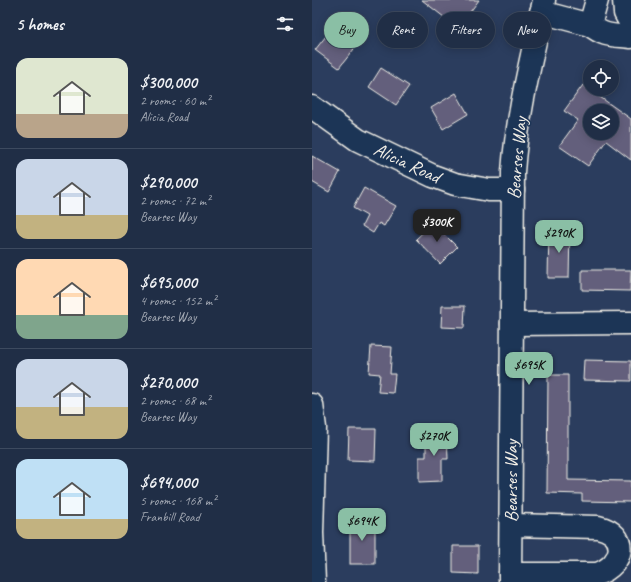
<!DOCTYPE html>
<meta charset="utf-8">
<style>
body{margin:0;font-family:Caveat,sans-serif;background:#2d3a51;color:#f1f3f6;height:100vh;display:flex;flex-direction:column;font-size:15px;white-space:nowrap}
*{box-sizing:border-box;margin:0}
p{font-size:13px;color:#a2a8b3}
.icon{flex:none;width:22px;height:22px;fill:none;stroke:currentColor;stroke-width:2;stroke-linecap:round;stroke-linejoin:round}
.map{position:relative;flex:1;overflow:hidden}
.details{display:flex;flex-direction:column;background:#202e46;width:312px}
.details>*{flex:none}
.banner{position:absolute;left:12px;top:12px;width:247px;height:36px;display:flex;gap:8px}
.tools{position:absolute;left:271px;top:60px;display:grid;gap:8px}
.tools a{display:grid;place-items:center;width:36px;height:36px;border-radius:50%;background:#202e46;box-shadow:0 2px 10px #0003,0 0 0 1px #3d4a5f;font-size:20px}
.price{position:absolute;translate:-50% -34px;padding:0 9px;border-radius:8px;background:#8abfa5;color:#111;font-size:13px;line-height:26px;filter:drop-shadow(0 1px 2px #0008)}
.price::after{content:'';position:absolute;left:50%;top:24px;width:12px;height:9px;margin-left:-6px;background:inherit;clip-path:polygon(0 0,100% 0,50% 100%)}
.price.on{background:#222;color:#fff}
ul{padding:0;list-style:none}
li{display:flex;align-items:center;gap:12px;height:100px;padding:0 16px}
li+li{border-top:1px solid #3d4a5f}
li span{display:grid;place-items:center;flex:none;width:112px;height:80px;border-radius:12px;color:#555}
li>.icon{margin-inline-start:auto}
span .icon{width:48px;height:48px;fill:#fffc;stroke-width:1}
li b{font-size:17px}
h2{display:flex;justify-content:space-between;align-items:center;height:48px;padding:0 16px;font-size:17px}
.chip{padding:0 14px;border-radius:18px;background:#202e46;box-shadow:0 2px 10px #0003,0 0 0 1px #3d4a5f;font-size:14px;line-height:36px}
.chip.on{background:#8abfa5;color:#111}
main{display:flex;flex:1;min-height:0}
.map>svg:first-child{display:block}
.building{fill:#635f7b;stroke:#f4f1e8;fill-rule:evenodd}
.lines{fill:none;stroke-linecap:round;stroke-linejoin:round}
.minor-casing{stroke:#f4f1e8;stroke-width:25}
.major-casing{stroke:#f4f1e8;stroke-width:25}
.minor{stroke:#1d3557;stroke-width:22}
.major{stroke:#1d3557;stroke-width:22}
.labels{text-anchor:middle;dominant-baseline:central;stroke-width:3;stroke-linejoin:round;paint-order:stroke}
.street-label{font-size:19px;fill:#f4f1e8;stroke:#1d3557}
</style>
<main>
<section class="details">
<h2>5 homes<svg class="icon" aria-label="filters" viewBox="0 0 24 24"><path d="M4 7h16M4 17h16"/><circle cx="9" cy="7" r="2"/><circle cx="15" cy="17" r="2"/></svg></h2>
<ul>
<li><span style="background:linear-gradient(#dfe7d0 70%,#b9a48a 0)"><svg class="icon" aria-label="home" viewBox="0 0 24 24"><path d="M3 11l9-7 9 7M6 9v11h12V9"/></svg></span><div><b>$300,000</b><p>2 rooms · 60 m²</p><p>Alicia Road</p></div></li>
<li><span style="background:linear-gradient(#c9d6e8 70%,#c2b280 0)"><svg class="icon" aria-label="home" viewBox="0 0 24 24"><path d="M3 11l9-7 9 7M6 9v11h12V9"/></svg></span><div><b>$290,000</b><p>2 rooms · 72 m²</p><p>Bearses Way</p></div></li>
<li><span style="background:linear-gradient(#ffd9b3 70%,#7fa58c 0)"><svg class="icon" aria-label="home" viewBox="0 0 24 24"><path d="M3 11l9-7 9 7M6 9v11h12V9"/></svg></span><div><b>$695,000</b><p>4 rooms · 152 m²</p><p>Bearses Way</p></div></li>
<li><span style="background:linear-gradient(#c9d6e8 60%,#c2b280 0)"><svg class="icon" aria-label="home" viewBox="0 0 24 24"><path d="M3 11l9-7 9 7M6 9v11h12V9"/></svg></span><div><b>$270,000</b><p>2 rooms · 68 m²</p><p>Bearses Way</p></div></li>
<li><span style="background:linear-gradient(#bfe0f5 75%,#c2b280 0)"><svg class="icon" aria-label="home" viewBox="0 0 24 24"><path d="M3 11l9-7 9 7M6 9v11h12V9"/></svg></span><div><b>$694,000</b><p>5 rooms · 168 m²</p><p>Franbill Road</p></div></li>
</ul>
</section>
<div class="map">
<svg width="319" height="582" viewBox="0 0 319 582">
<rect width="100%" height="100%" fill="#2b3d5e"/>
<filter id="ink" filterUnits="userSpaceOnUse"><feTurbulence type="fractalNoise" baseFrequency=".025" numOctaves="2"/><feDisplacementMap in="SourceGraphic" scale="8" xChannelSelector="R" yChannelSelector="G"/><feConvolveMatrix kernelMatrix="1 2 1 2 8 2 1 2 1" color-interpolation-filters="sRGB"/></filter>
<g filter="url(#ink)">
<g class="building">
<polygon points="110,0 167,0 146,28"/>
<polygon points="18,31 42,49 27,68 3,50"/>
<polygon points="69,68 97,86 84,105 57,87"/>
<path d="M271,85L319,119V160L294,141L276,166L247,146L266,120L252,111ZM278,111H300V133H278Z"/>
<polygon points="144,93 156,114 131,129 119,108"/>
<polygon points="0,156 28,172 17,192 0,182"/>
<polygon points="52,188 84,206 72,226 67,223 61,233 50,226 55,216 41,208"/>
<polygon points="121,223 145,247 128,264 104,239"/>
<polygon points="237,229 258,230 257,278 236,278"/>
<polygon points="270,270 319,270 318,291 270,290"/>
<polygon points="130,306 153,306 152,328 129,327"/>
<polygon points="59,346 80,347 78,374 83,374 81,393 66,392 68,374 57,373"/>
<polygon points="272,360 319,361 319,381 271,380"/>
<polygon points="236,375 256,375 256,480 319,481 319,502 270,501 270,494 235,493"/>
<polygon points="37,429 64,429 63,461 36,460"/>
<polygon points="135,432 136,459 130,459 130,481 107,482 107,457 114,457 114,433"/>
<rect x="38" y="519" width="25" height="45"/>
<polygon points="141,546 166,546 166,574 141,573"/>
</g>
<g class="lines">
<defs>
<g id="minor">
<path d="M285,0L278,25C293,37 301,35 319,37"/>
<polyline points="312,0 313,13 319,24"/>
<polyline points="229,12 278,25"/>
<polyline points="0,107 46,140 121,176 143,184 177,190 201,190"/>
<polyline points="200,324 319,323"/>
<polyline points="0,405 3,428 0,533 2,582"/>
<path d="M198,574H285C313,564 317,534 286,527L199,525"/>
</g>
<path id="major" d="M198,582L201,172C205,114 220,57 232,0"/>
</defs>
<use href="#minor" class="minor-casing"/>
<use href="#major" class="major-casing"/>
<use href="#minor" class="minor"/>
<use href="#major" class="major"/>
</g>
</g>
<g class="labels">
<g class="street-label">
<text transform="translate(205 158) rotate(-85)">Bearses Way</text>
<text transform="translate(95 163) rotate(25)">Alicia Road</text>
<text transform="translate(199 481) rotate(-90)">Bearses Way</text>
</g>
</g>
</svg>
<div class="tools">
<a><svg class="icon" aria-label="locate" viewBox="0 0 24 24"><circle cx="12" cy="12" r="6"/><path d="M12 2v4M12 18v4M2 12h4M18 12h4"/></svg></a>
<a><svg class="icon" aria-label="layers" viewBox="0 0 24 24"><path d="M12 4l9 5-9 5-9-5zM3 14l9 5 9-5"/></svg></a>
</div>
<b class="price on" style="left:125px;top:243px">$300K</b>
<b class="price" style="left:247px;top:254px">$290K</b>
<b class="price" style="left:217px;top:386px">$695K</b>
<b class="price" style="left:122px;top:457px">$270K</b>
<b class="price" style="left:50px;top:542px">$694K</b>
<div class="banner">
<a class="chip on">Buy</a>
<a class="chip">Rent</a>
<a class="chip">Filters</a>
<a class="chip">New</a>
</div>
</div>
</main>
